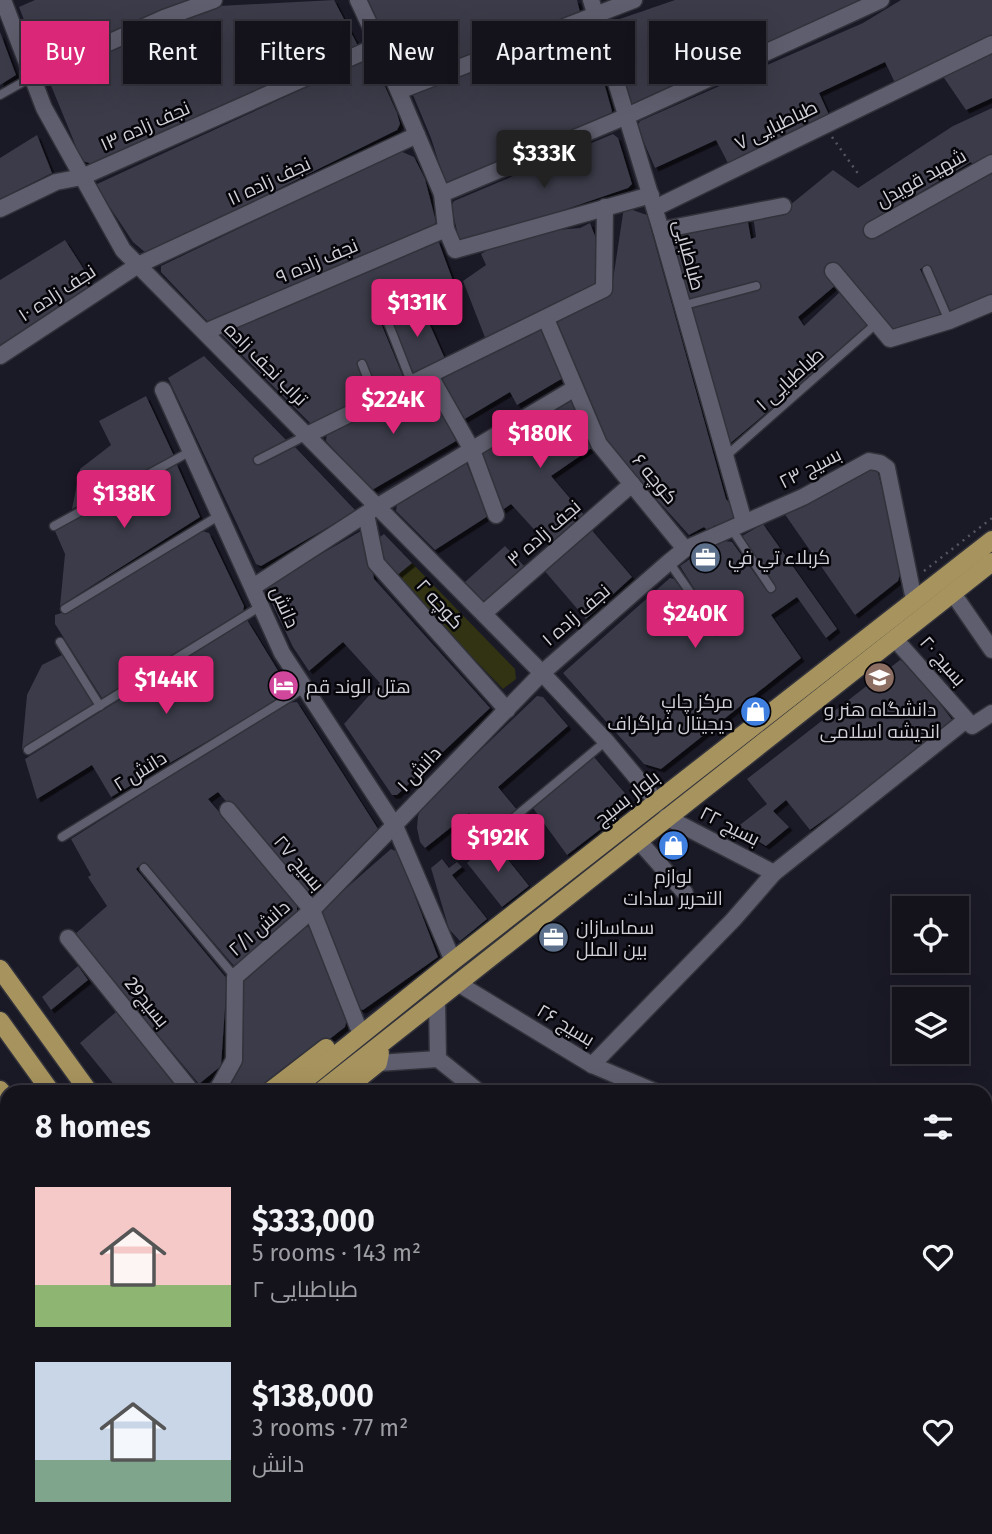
<!DOCTYPE html>
<meta charset="utf-8">
<style>
body{margin:0;font-family:"Fira Sans",Cairo,sans-serif;background:#1d1c25;color:#f1f3f6;height:100vh;display:flex;flex-direction:column;font-size:26px;white-space:nowrap}
*{box-sizing:border-box;margin:0}
p{font-size:23px;color:#9d9ea3}
.icon{flex:none;width:38px;height:38px;fill:none;stroke:currentColor;stroke-width:2;stroke-linecap:round;stroke-linejoin:round}
.map{position:relative;flex:1;overflow:hidden}
.drawer{position:absolute;left:0px;top:1085px;width:992px;height:450px;display:flex;flex-direction:column;background:#14131c;border-radius:21px 21px 0 0;box-shadow:0 7px 28px #0002,0 0 0 2px #33323b}
.drawer>*{flex:none}
.top-card{position:absolute;left:21px;top:21px;width:950px;height:63px;display:flex;gap:14px}
.controls{position:absolute;left:892px;top:896px;display:grid;gap:14px}
.controls a{display:grid;place-items:center;width:77px;height:77px;border-radius:0px;background:#14131c;box-shadow:0 7px 28px #0002,0 0 0 2px #33323b;font-size:35px}
.price{position:absolute;translate:-50% -60px;padding:0 16px;border-radius:7px;background:#db2777;color:#fff;font-size:23px;line-height:46px;filter:drop-shadow(0 2px 4px #0008)}
.price::after{content:'';position:absolute;left:50%;top:42px;width:21px;height:16px;margin-left:-10px;background:inherit;clip-path:polygon(0 0,100% 0,50% 100%)}
.price.active{background:#222;color:#fff}
ul{padding:0;list-style:none}
li{display:flex;align-items:center;gap:21px;height:175px;padding:0 35px}
li span{display:grid;place-items:center;flex:none;width:196px;height:140px;border-radius:0px;color:#555}
li>.icon{margin-inline-start:auto}
span .icon{width:84px;height:84px;fill:#fffc;stroke-width:1}
li b{font-size:30px}
h2{display:flex;justify-content:space-between;align-items:center;height:84px;padding:0 35px;font-size:30px}
.pill{padding:0 24px;border-radius:0px;background:#14131c;box-shadow:0 7px 28px #0002,0 0 0 2px #33323b;font-size:24px;line-height:63px}
.pill.active{background:#db2777;color:#fff}
.map>svg:first-child{display:block}
.green{fill:#313313}
.building{fill:#3a3b4a;filter:url(#shadow)}
.lines{fill:none;stroke-linecap:round;stroke-linejoin:round}
.lane-casing{stroke:#32323b;stroke-width:11}
.street-casing{stroke:#32323b;stroke-width:19}
.primary-casing{stroke:#32323b;stroke-width:21}
.path{stroke:#565661;stroke-width:2.5;stroke-dasharray:2 5;stroke-linecap:butt}
.lane{stroke:#5f5e6e;stroke-width:8}
.street{stroke:#5f5e6e;stroke-width:16}
.primary{stroke:#a6935d;stroke-width:18}
.labels{text-anchor:middle;dominant-baseline:central;stroke-width:5;stroke-linejoin:round;paint-order:stroke}
.street-label{font-size:19px;fill:#d0d0d9;stroke:#06050a}
.poi-label{font-size:19px;fill:#d0d0d9;stroke:#06050a;text-anchor:start}
</style>
<div class="map">
<svg width="992" height="1534" viewBox="0 0 992 1534">
<defs>
<filter id="shadow"><feDropShadow dx="3.5" dy="3.5" stdDeviation="0" flood-color="#0009"/></filter>
</defs>
<rect width="100%" height="100%" fill="#1a1926"/>
<g class="green">
<polygon points="412,563 515,669 516,679 503,689 395,577"/>
<polygon points="453,1528 580,1528 579,1534 458,1534"/>
</g>
<g class="building">
<polygon points="35,0 188,0 44,60 38,56 19,7"/>
<polygon points="334,0 358,46 93,164 82,161 50,83 52,76 219,6"/>
<polygon points="368,0 577,0 581,16 411,77 403,75"/>
<polygon points="675,0 869,0 634,107 624,96 610,26 614,21"/>
<polygon points="901,0 992,0 992,38 896,85 885,62 819,93 830,117 729,165 716,140 655,168 637,126 640,121 863,23"/>
<polygon points="584,27 589,29 612,111 608,118 446,185 431,138 413,95 416,90"/>
<polygon points="0,32 16,75 0,85"/>
<polygon points="992,50 992,98 966,110 942,75"/>
<polygon points="367,59 374,62 397,113 400,124 397,130 147,254 133,242 95,185"/>
<polygon points="992,108 992,157 973,165 971,162 867,224 992,169 992,298 953,316 929,265 920,269 941,314 938,321 891,335 837,284 798,317 804,326 842,290 870,325 727,446 689,308 760,289 758,282 685,300 667,235 747,217 751,239 756,237 753,216 784,210 833,170 858,188 953,126"/>
<polygon points="613,134 618,138 632,184 628,188 467,243 459,239 451,206 454,201"/>
<polygon points="37,135 52,173 0,199 0,158"/>
<polygon points="400,151 414,157 425,179 436,222 431,230 211,325 161,272 161,266"/>
<polygon points="624,207 647,215 726,499 734,508 736,519 717,528 715,525 708,531 704,527 689,535 603,440 555,319 611,293"/>
<polygon points="590,223 602,254 599,284 486,340 463,281 486,265 481,254 493,247 557,230 580,228"/>
<polygon points="65,240 95,287 0,346 0,280"/>
<polygon points="438,240 453,281 378,316 404,379 378,394 364,359 358,362 372,398 314,427 220,333"/>
<polygon points="421,305 445,359 414,374 390,319"/>
<polygon points="537,328 541,329 563,378 517,405 510,392 463,420 441,384 442,379"/>
<polygon points="204,356 286,440 255,458 259,465 294,446 356,511 261,566 256,564 168,378"/>
<polygon points="422,383 428,385 456,441 372,490 326,441 327,432"/>
<polygon points="146,396 174,456 72,509 80,469 111,445 99,421"/>
<polygon points="565,401 574,401 593,447 551,476 585,516 550,547 511,504 501,511 482,450"/>
<polygon points="466,462 488,516 435,550 396,511 397,504"/>
<polygon points="176,463 200,517 60,606 65,554 55,531"/>
<polygon points="872,466 877,469 902,567 898,581 855,615 784,513"/>
<polygon points="763,524 837,629 826,638 797,597 771,615 801,658 661,769 644,764 563,673 670,578 674,579 716,636 721,631 680,566 717,540 732,542 768,592 775,587 742,536"/>
<polygon points="589,527 632,577 586,619 543,569"/>
<polygon points="202,531 209,533 244,606 243,612 102,698 55,624 55,615 71,610"/>
<polygon points="361,531 366,533 374,579 490,708 397,795 392,795 344,724 380,683 343,642 309,671 293,647 266,591 269,584"/>
<polygon points="384,534 412,563 395,577 389,571 377,539"/>
<polygon points="505,546 527,569 488,606 465,582"/>
<polygon points="247,620 288,687 289,694 111,797 92,765 37,799 25,759"/>
<polygon points="62,655 94,704 22,749 27,695 42,665"/>
<polygon points="900,660 910,664 953,721 867,789 810,830 786,800 773,811 789,827 766,846 736,828 767,804 747,779"/>
<polygon points="537,696 543,697 568,726 498,787 518,811 489,836 469,813 425,848 420,842 417,828 418,816 422,806"/>
<polygon points="297,702 380,832 313,902 218,792 208,799 297,903 297,911 235,967 144,862 136,869 227,979 221,1066 199,1084 74,935 107,906 88,877 91,875 71,839 285,703"/>
<polygon points="594,757 629,798 628,808 567,855 533,808"/>
<polygon points="493,841 529,886 502,907 467,863"/>
<polygon points="391,849 398,852 438,957 363,1010 356,1008 321,910"/>
<polygon points="442,859 449,868 457,862 462,867 452,875 487,919 460,941 449,929 431,868"/>
<polygon points="306,926 311,928 347,1019 345,1027 262,1092 235,1092 230,1084 239,1068 242,981"/>
<polygon points="78,966 88,980 51,1010 42,997"/>
<polygon points="116,1012 175,1083 164,1092 120,1092 80,1043"/>
<polygon points="60,1528 125,1528 117,1534 65,1534"/>
</g>
<g class="lines">
<defs>
<g id="lane">
<polyline points="0,95 32,77"/>
<polyline points="927,270 949,321"/>
<polyline points="681,306 756,286"/>
<polyline points="362,364 377,402"/>
<polyline points="412,384 385,315 452,285"/>
<polyline points="726,456 877,323"/>
<polyline points="258,460 307,435"/>
<polyline points="54,526 191,451"/>
<polyline points="731,528 771,588"/>
<polyline points="669,562 717,631"/>
<polyline points="65,609 220,515"/>
<polyline points="60,642 100,706"/>
<polyline points="28,750 261,606"/>
<polyline points="492,836 606,741"/>
<polyline points="62,837 306,687"/>
<polyline points="144,868 235,977"/>
</g>
<g id="street">
<polyline points="3,0 44,108 123,250 542,673 606,741 657,802"/>
<polyline points="358,0 379,45 442,194 446,229 455,250 651,195"/>
<polyline points="591,0 661,230 744,522"/>
<polyline points="32,77 164,18 214,0"/>
<polyline points="399,91 634,0"/>
<polyline points="442,194 627,116 881,0"/>
<polyline points="655,208 992,44"/>
<polyline points="0,209 56,182 82,177 379,45"/>
<polyline points="661,230 783,206"/>
<polyline points="872,230 992,163"/>
<polyline points="833,271 890,339 949,321 992,303"/>
<polyline points="546,319 599,444 685,549"/>
<polyline points="205,332 446,229"/>
<polyline points="0,356 138,265 417,135"/>
<polyline points="430,376 472,450 496,515"/>
<polyline points="163,390 282,653 395,826 453,961"/>
<polyline points="307,435 604,289 605,207"/>
<polyline points="366,514 376,563 507,710"/>
<polyline points="253,587 378,506 575,388"/>
<polyline points="952,592 992,650"/>
<polyline points="484,613 632,484"/>
<polyline points="894,638 972,726 992,713"/>
<polyline points="228,810 312,910 358,1027"/>
<polyline points="666,817 774,873"/>
<polyline points="638,840 685,893"/>
<polyline points="68,938 192,1092"/>
<polyline points="459,984 592,1065 656,1092"/>
<polyline points="437,1001 438,1059"/>
<polyline points="438,1059 479,1092"/>
<polyline points="378,1063 438,1059"/>
<polyline points="592,1065 733,920 774,873 966,720"/>
<polyline points="216,1092 234,1060 235,977 312,910 542,673 669,562 685,549 803,497 869,461 880,463 887,468 914,600"/>
<polyline points="985,1159 992,1152"/>
<polyline points="0,1376 7,1385"/>
<polyline points="150,1528 155,1534"/>
<polyline points="709,1528 746,1534"/>
</g>
<g id="primary">
<polyline points="0,969 89,1092"/>
<polyline points="0,1021 51,1092"/>
<polyline points="0,1090 7,1099"/>
<polyline points="269,1092 326,1048"/>
<polyline points="290,1092 453,961 992,540"/>
<polyline points="320,1092 992,562"/>
<polyline points="342,1092 378,1063 380,1053"/>
<polyline points="0,1132 7,1142"/>
<polyline points="0,1312 7,1306"/>
<polyline points="0,1330 7,1324"/>
<polyline points="0,1349 7,1343"/>
<polyline points="0,1370 7,1365"/>
<polyline points="293,1528 297,1534"/>
<polyline points="316,1528 320,1534"/>
<polyline points="370,1528 374,1534"/>
<polyline points="403,1528 407,1534"/>
</g>
</defs>
<use href="#lane" class="lane-casing"/>
<use href="#street" class="street-casing"/>
<use href="#primary" class="primary-casing"/>
<g class="path">
<polyline points="832,137 859,175"/>
<polyline points="924,571 992,518"/>
<polyline points="583,1534 583,1528"/>
</g>
<use href="#lane" class="lane"/>
<use href="#street" class="street"/>
<use href="#primary" class="primary"/>
</g>
<defs>
<symbol id="office-disc" viewBox="-11 -11 22 22"><circle r="9.5" fill="#5c6f8a" stroke="#06050a"/><path d="M-6-3h4V-5.5h4V-3h4V5H-6ZM-1-4.5V-3h2v-1.5ZM-6 0V1H6V0Z" fill="#fff"/></symbol>
<symbol id="university-disc" viewBox="-11 -11 22 22"><circle r="9.5" fill="#8d6e63" stroke="#06050a"/><path d="M0-5L7-2L0 1L-7-2ZM-4 1L0 2.5L4 1V4Q0 6-4 4Z" fill="#fff"/></symbol>
<symbol id="hotel-disc" viewBox="-11 -11 22 22"><circle r="9.5" fill="#d1479c" stroke="#06050a"/><path d="M-6-4.5h1.5V1H6V5H4.5V3h-9V5H-6ZM-4 0a1.8 1.8 0 1 1 3.6 0ZM.5 0V-2.5h3Q6-2.5 6 0Z" fill="#fff"/></symbol>
<symbol id="shop-disc" viewBox="-11 -11 22 22"><circle r="9.5" fill="#3f7fe0" stroke="#06050a"/><path d="M-5-2.5h2.3a2.7 3.5 0 0 1 5.4 0H5L5.5 6h-11ZM-1.5-2.5h3a1.5 2.3 0 0 0-3 0Z" fill="#fff"/></symbol>
</defs>
<g fill-rule="evenodd">
<use href="#office-disc" x="688" y="540" width="35" height="35"/>
<use href="#university-disc" x="862" y="660" width="35" height="35"/>
<use href="#hotel-disc" x="266" y="668" width="35" height="35"/>
<use href="#shop-disc" x="738" y="694" width="35" height="35"/>
<use href="#shop-disc" x="656" y="828" width="35" height="35"/>
<use href="#office-disc" x="536" y="920" width="35" height="35"/>
</g>
<g class="labels">
<g class="street-label">
<text transform="translate(776 125) rotate(-26)">طباطبایی ۷</text>
<text transform="translate(145 126) rotate(-24)">نجف زاده ۱۳</text>
<text transform="translate(921 178) rotate(-29)">شهید قویدل</text>
<text transform="translate(269 181) rotate(-25)">نجف زاده ۱۱</text>
<text transform="translate(689 255) rotate(75)">طباطبایی</text>
<text transform="translate(317 261) rotate(-23)">نجف زاده ۹</text>
<text transform="translate(57 293) rotate(-33)">نجف زاده ۱۰</text>
<text transform="translate(266 364) rotate(45)">تراب نجف زاده</text>
<text transform="translate(790 379) rotate(-42)">طباطبایی ۱</text>
<text transform="translate(810 468) rotate(-27)">بسیج ۲۳</text>
<text transform="translate(655 479) rotate(50)">کوچه ۶</text>
<text transform="translate(544 533) rotate(-41)">نجف زاده ۳</text>
<text transform="translate(440 604) rotate(48)">کوچه ۲</text>
<text transform="translate(285 607) rotate(66)">دانش</text>
<text transform="translate(576 615) rotate(-41)">نجف زاده ۱</text>
<text transform="translate(943 661) rotate(49)">بسیج ۲۰</text>
<text transform="translate(419 769) rotate(-47)">دانش ۱</text>
<text transform="translate(140 771) rotate(-32)">دانش ۲</text>
<text transform="translate(627 798) rotate(-38)">بلوار بسیج</text>
<text transform="translate(730 826) rotate(27)">بسیج ۲۲</text>
<text transform="translate(299 863) rotate(50)">بسیج ۲۷</text>
<text transform="translate(259 928) rotate(-41)">دانش ۲/۱</text>
<text transform="translate(147 1002) rotate(51)">بسیج29</text>
<text transform="translate(566 1025) rotate(31)">بسیج ۲۶</text>
</g>
<g class="poi-label">
<text x="728" y="557">كربلاء تي في</text>
<text x="306" y="686">هتل الوند قم</text>
<text x="733" y="701" text-anchor="end">مرکز چاپ<tspan x="733" dy="22">دیجیتال فراگراف</tspan></text>
<text x="880" y="709" text-anchor="middle">دانشگاه هنر و<tspan x="880" dy="22">اندیشه اسلامی</tspan></text>
<text x="673" y="876" text-anchor="middle">لوازم<tspan x="673" dy="22">التحریر سادات</tspan></text>
<text x="576" y="927">سماسازان<tspan x="576" dy="22">بین الملل</tspan></text>
</g>
</g>
</svg>
<div class="controls">
<a><svg class="icon" aria-label="locate" viewBox="0 0 24 24"><circle cx="12" cy="12" r="6"/><path d="M12 2v4M12 18v4M2 12h4M18 12h4"/></svg></a>
<a><svg class="icon" aria-label="layers" viewBox="0 0 24 24"><path d="M12 4l9 5-9 5-9-5zM3 14l9 5 9-5"/></svg></a>
</div>
<b class="price active" style="left:544px;top:190px">$333K</b>
<b class="price" style="left:417px;top:339px">$131K</b>
<b class="price" style="left:393px;top:436px">$224K</b>
<b class="price" style="left:540px;top:470px">$180K</b>
<b class="price" style="left:124px;top:530px">$138K</b>
<b class="price" style="left:695px;top:650px">$240K</b>
<b class="price" style="left:166px;top:716px">$144K</b>
<b class="price" style="left:498px;top:874px">$192K</b>
<div class="top-card">
<a class="pill active">Buy</a>
<a class="pill">Rent</a>
<a class="pill">Filters</a>
<a class="pill">New</a>
<a class="pill">Apartment</a>
<a class="pill">House</a>
</div>
<section class="drawer">
<h2>8 homes<svg class="icon" aria-label="filters" viewBox="0 0 24 24"><path d="M4 7h16M4 17h16"/><circle cx="9" cy="7" r="2"/><circle cx="15" cy="17" r="2"/></svg></h2>
<ul>
<li><span style="background:linear-gradient(#f6c9c9 70%,#8fb573 0)"><svg class="icon" aria-label="home" viewBox="0 0 24 24"><path d="M3 11l9-7 9 7M6 9v11h12V9"/></svg></span><div><b>$333,000</b><p>5 rooms · 143 m²</p><p>طباطبایی ۲</p></div><svg class="icon" aria-label="heart" viewBox="0 0 24 24"><path d="M12 20l-8-8c-3-5 5-10 8-4 3-6 11-1 8 4z"/></svg></li>
<li><span style="background:linear-gradient(#c9d6e8 70%,#7fa58c 0)"><svg class="icon" aria-label="home" viewBox="0 0 24 24"><path d="M3 11l9-7 9 7M6 9v11h12V9"/></svg></span><div><b>$138,000</b><p>3 rooms · 77 m²</p><p>دانش</p></div><svg class="icon" aria-label="heart" viewBox="0 0 24 24"><path d="M12 20l-8-8c-3-5 5-10 8-4 3-6 11-1 8 4z"/></svg></li>
</ul>
</section>
</div>
